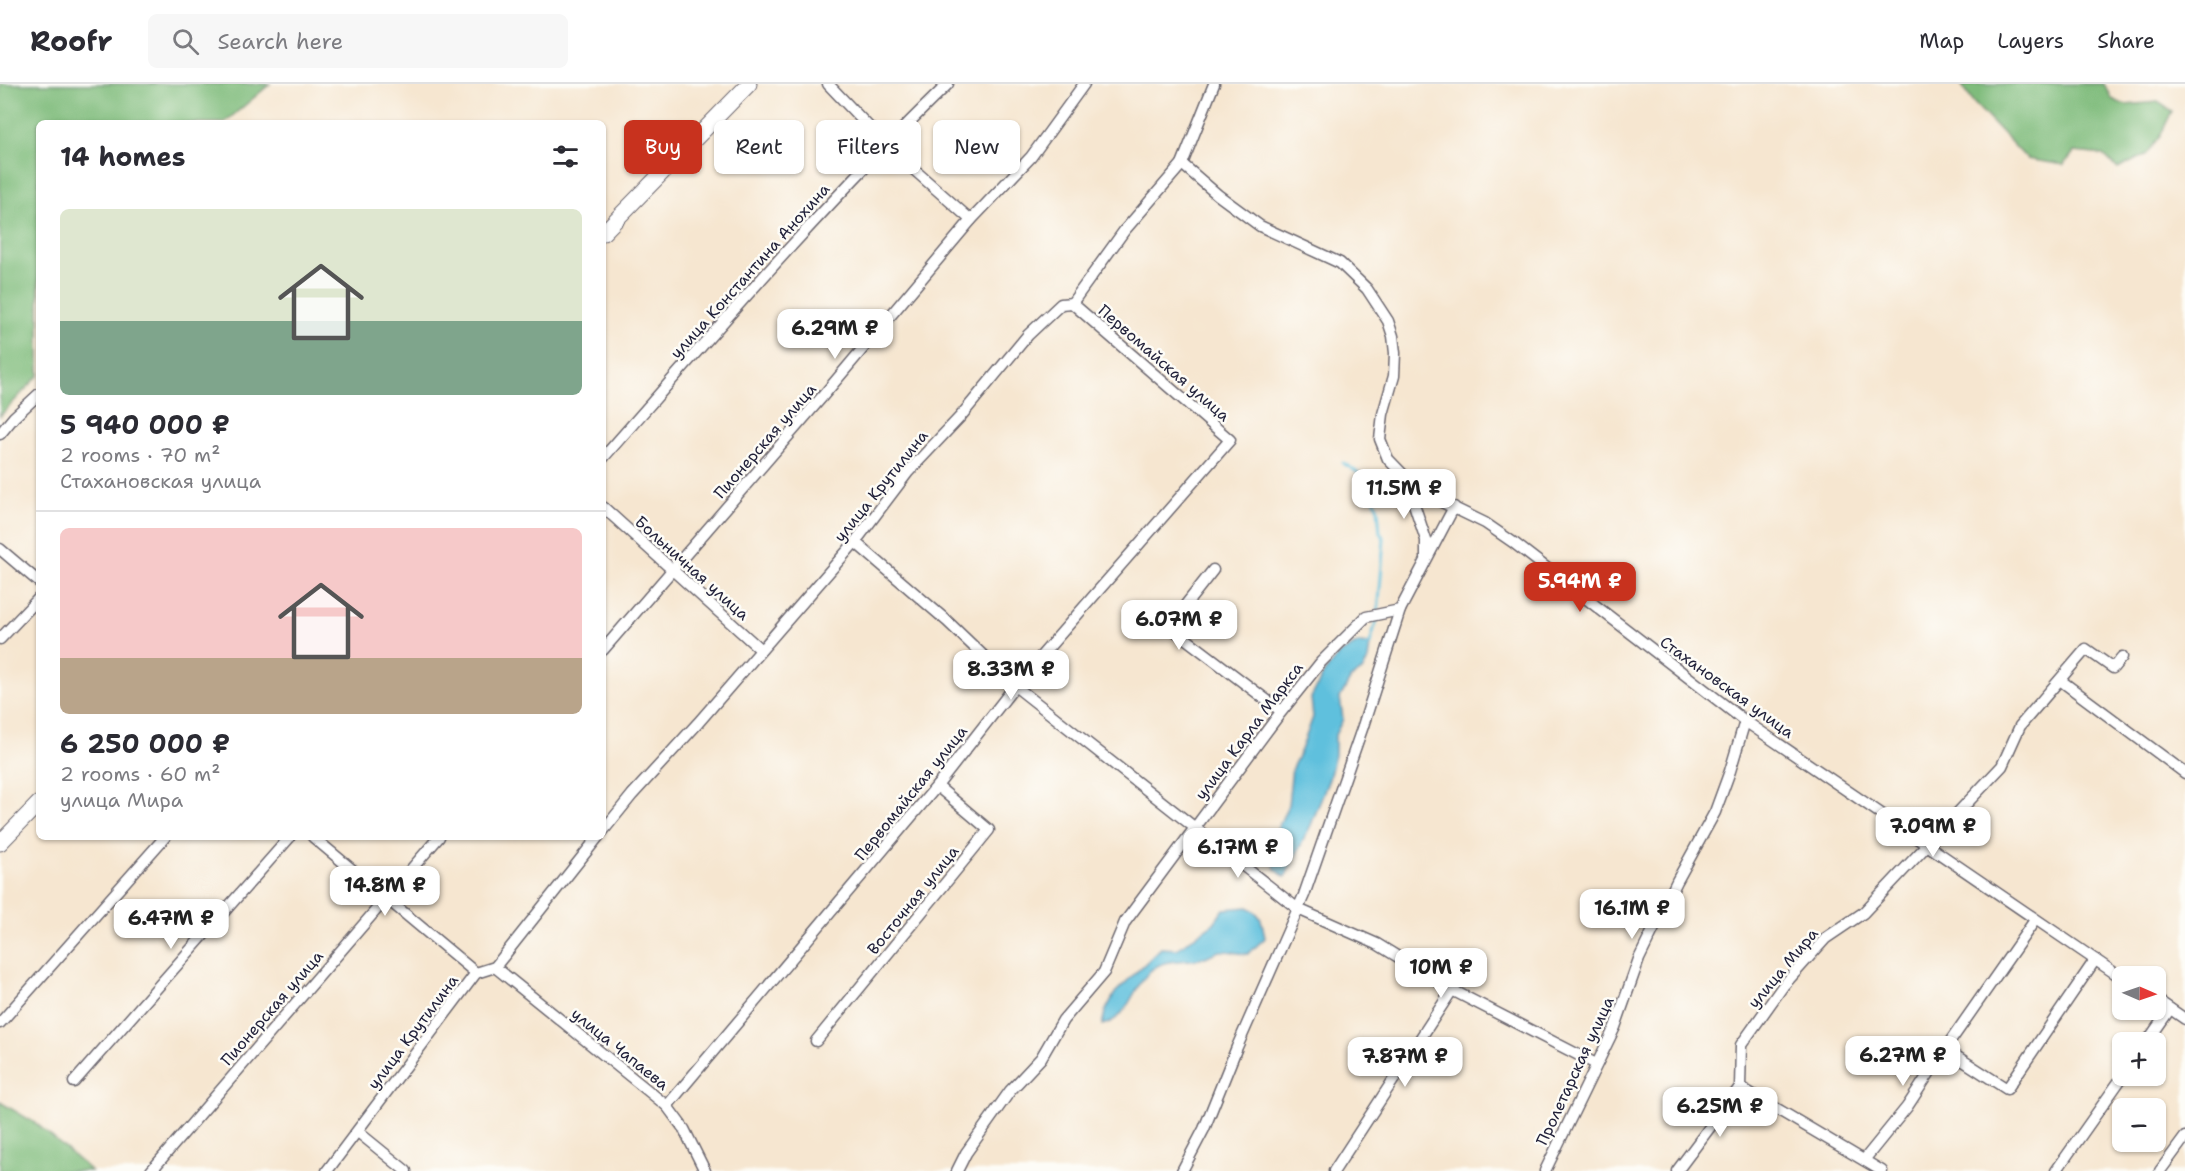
<!DOCTYPE html>
<meta charset="utf-8">
<style>
body{margin:0;font-family:"Shantell Sans",sans-serif;background:#f7f7f7;color:#2b2b33;height:100vh;display:flex;flex-direction:column;font-size:22px;white-space:nowrap}
*{box-sizing:border-box;margin:0}
p{font-size:20px;color:#7c7c81}
.icon{flex:none;width:33px;height:33px;fill:none;stroke:currentColor;stroke-width:2;stroke-linecap:round;stroke-linejoin:round}
.map{position:relative;flex:1;overflow:hidden}
.drawer{position:absolute;left:36px;top:36px;width:570px;height:720px;display:flex;flex-direction:column;background:#fff;border-radius:9px;box-shadow:0 2px 4px #0004}
.drawer>*{flex:none}
.hud{position:absolute;left:624px;top:36px;width:570px;height:54px;display:flex;gap:12px}
.needle{width:39px;rotate:92deg}
.controls{position:absolute;left:2112px;top:882px;display:grid;gap:12px}
.controls a{display:grid;place-items:center;width:54px;height:54px;border-radius:9px;background:#fff;box-shadow:0 2px 4px #0004;font-size:30px}
.price{position:absolute;translate:-50% -51px;padding:0 14px;border-radius:12px;background:#fff;color:#222;font-size:20px;line-height:39px;filter:drop-shadow(0 2px 3px #0008)}
.price::after{content:'';position:absolute;left:50%;top:36px;width:18px;height:14px;margin-left:-9px;background:inherit;clip-path:polygon(0 0,100% 0,50% 100%)}
.price.selected{background:#c8321e;color:#fff}
ul{padding:0;list-style:none}
li{display:grid;align-content:center;gap:12px;height:318px;padding:0 24px}
li+li{border-top:2px solid #e1e1e2}
li span{display:grid;place-items:center;height:186px;border-radius:9px;color:#555}
li>.icon{margin-inline-start:auto}
span .icon{width:108px;height:108px;fill:#fffc;stroke-width:1}
li b{font-size:26px}
h2{display:flex;justify-content:space-between;align-items:center;height:72px;padding:0 24px;font-size:26px}
.pill{padding:0 21px;border-radius:9px;background:#fff;box-shadow:0 2px 4px #0004;font-size:21px;line-height:54px}
.pill.selected{background:#c8321e;color:#fff}
header{display:flex;align-items:center;gap:36px;box-sizing:border-box;height:84px;padding:0 30px;background:#fff;border-bottom:2px solid #e1e1e2}
header strong{font-size:28px}
nav{display:flex;gap:33px;margin-inline-start:auto;font-size:21px}
.search{width:420px;height:54px;background:#f7f7f7;display:flex;align-items:center;gap:15px;box-sizing:border-box;padding:0 21px;border-radius:9px;color:#7c7c81;font-size:22px}
.map>svg:first-child{display:block}
.forest{fill:#7fbc7b;stroke:#506f5b;stroke-width:1.5}
.water{fill:#5fc0dd;stroke:#40718c;stroke-width:1.5}
.lines{fill:none;stroke-linecap:round;stroke-linejoin:round}
.stream{stroke:#5fc0dd;stroke-width:3}
.minor-casing{stroke:#6c676f;stroke-width:13}
.secondary-casing{stroke:#6c676f;stroke-width:17}
.minor{stroke:#fff;stroke-width:10}
.secondary{stroke:#fff;stroke-width:15}
.labels{text-anchor:middle;dominant-baseline:central;stroke-width:5;stroke-linejoin:round;paint-order:stroke}
.street-label{font-size:16px;fill:#22223b;stroke:#fdfcf7}
</style>
<header>
<strong>Roofr</strong>
<div class="search"><svg class="icon" aria-label="search" viewBox="0 0 24 24"><circle cx="10" cy="10" r="6"/><path d="M15 15l6 6"/></svg>Search here</div>
<nav><a>Map</a><a>Layers</a><a>Share</a></nav>
</header>
<div class="map">
<svg width="2185" height="1087" viewBox="0 0 2185 1087">
<rect width="100%" height="100%" fill="#fdfcf7"/>
<filter id="ink" filterUnits="userSpaceOnUse"><feTurbulence type="fractalNoise" baseFrequency=".0167" numOctaves="2"/><feDisplacementMap in="SourceGraphic" scale="12" xChannelSelector="R" yChannelSelector="G"/><feConvolveMatrix kernelMatrix="1 2 1 2 8 2 1 2 1" color-interpolation-filters="sRGB"/></filter>
<filter id="wash" filterUnits="userSpaceOnUse"><feTurbulence type="fractalNoise" baseFrequency=".008" numOctaves="4" result="noise"/><feDisplacementMap in="SourceGraphic" scale="24" xChannelSelector="R" yChannelSelector="G"/><feGaussianBlur stdDeviation="1.35" result="paint"/><feColorMatrix in="noise" values="0 0 0 0 0 0 0 0 0 0 0 0 0 0 0 0 0 1.4 0 .05"/><feComposite in="paint" operator="in"/></filter>
<g filter="url(#wash)">
<rect width="100%" height="100%" fill="#f6e6d0"/>
<g class="forest">
<polygon points="0,0 270,0 224,39 39,39 39,291 0,332"/>
<polygon points="1961,0 2104,0 2112,15 2125,21 2158,18 2172,27 2160,52 2147,70 2118,85 2104,71 2074,68 2064,81 2027,75 1973,18"/>
<polygon points="0,1018 37,1040 91,1087 0,1087"/>
</g>
<g class="water">
<polygon points="1358,559 1370,560 1368,576 1362,587 1351,594 1340,614 1343,635 1335,651 1335,671 1329,695 1311,741 1285,793 1275,785 1272,775 1274,753 1288,721 1292,684 1301,666 1313,633 1311,614 1324,589 1339,570"/>
<path d="M1248,823C1263,832 1262,838 1265,854L1248,870C1241,870 1226,866 1221,867C1213,868 1206,874 1199,875C1181,878 1165,874 1150,887C1132,904 1129,935 1102,941L1105,928L1115,909L1161,864L1177,865L1214,839L1224,825Z"/>
</g>
<g class="lines">
<polyline class="stream" points="1343,379 1360,390 1373,412 1378,425 1380,449 1384,454 1378,530 1370,560"/>
</g>
</g>
<g filter="url(#ink)">
<g class="lines">
<defs>
<g id="minor">
<polyline points="828,0 886,61 971,136"/>
<polyline points="1182,80 1218,111 1260,142 1340,179 1367,205 1388,237 1393,252 1395,269 1394,292 1383,330 1380,355 1388,375 1419,407 1485,439 1514,459 1745,637 2122,894"/>
<polyline points="0,350 14,333 39,310"/>
<path d="M603,374C715,247 826,118 948,0"/>
<polyline points="1406,396 1426,456 1426,473"/>
<polyline points="603,423 761,566"/>
<polyline points="855,458 947,537 1015,602 1298,825 1377,860 1452,906 1596,980"/>
<polyline points="0,465 39,498"/>
<polyline points="1213,486 1169,542 1281,627"/>
<polyline points="0,555 39,514"/>
<polyline points="603,566 822,313 971,136 1031,73 1084,0"/>
<polyline points="2060,596 2185,689"/>
<polyline points="603,747 632,711 698,639 855,458 908,388 960,333 1028,251 1061,220 1072,219 1124,147 1182,80 1214,0"/>
<polyline points="313,753 476,889"/>
<polyline points="495,883 667,1022 684,1045 705,1087"/>
<polyline points="2156,915 2185,935"/>
<polyline points="0,939 165,753"/>
<polyline points="816,957 989,746 937,702"/>
<polyline points="2147,958 2170,925"/>
<polyline points="1945,965 2035,836"/>
<polyline points="74,998 290,753"/>
<polyline points="1740,1003 1882,1087"/>
<polyline points="667,1022 937,702 1015,602 1230,356 1072,219"/>
<polyline points="358,1048 406,1087"/>
<polyline points="1864,1076 1907,1023 1945,965 2007,1005 2095,876"/>
<polyline points="151,1087 439,753"/>
<polyline points="327,1087 476,889 495,883 598,753"/>
<polyline points="957,1087 966,1069 1010,1007 1041,974 1063,936 1104,888 1125,838 1278,632 1321,578 1366,533 1400,526 1454,423"/>
<polyline points="1182,1087 1204,1045 1237,963 1304,811 1363,642 1400,526"/>
<polyline points="1334,1087 1452,906"/>
<polyline points="1545,1087 1615,943 1639,875 1677,797 1715,728 1730,687 1745,637"/>
<polyline points="1677,1087 1740,1003 1741,961 1783,902 1826,854 1863,829 2002,682 2020,642 2086,565 2113,584 2122,573"/>
<polyline points="2056,1087 2123,992"/>
<polyline points="2160,1087 2185,1053"/>
</g>
<g id="secondary">
<polyline points="603,149 749,0"/>
<polyline points="0,759 39,719"/>
</g>
</defs>
<use href="#minor" class="minor-casing"/>
<use href="#secondary" class="secondary-casing"/>
<use href="#minor" class="minor"/>
<use href="#secondary" class="secondary"/>
</g>
</g>
<g class="labels">
<g class="street-label">
<text transform="translate(750 187) rotate(-48)">улица Константина Анохина</text>
<text transform="translate(1164 279) rotate(41)">Первомайская улица</text>
<text transform="translate(765 357) rotate(-49)">Пионерская улица</text>
<text transform="translate(881 402) rotate(-51)">улица Крутилина</text>
<text transform="translate(692 484) rotate(42)">Больничная улица</text>
<text transform="translate(1727 603) rotate(36)">Стахановская улица</text>
<text transform="translate(1249 647) rotate(-53)">улица Карла Маркса</text>
<text transform="translate(911 709) rotate(-51)">Первомайская улица</text>
<text transform="translate(913 816) rotate(-51)">Восточная улица</text>
<text transform="translate(1783 884) rotate(-50)">улица Мира</text>
<text transform="translate(272 924) rotate(-49)">Пионерская улица</text>
<text transform="translate(413 948) rotate(-53)">улица Крутилина</text>
<text transform="translate(620 965) rotate(39)">улица Чапаева</text>
<text transform="translate(1575 987) rotate(-65)">Пролетарская улица</text>
</g>
</g>
</svg>
<div class="controls">
<a><svg class="needle" viewBox="-14 -14 28 28"><path d="M0-13l5 13h-10z" fill="#e53935"/><path d="M0 13l5-13h-10z" fill="#7c7c81"/></svg></a>
<a>+</a>
<a>−</a>
</div>
<b class="price" style="left:835px;top:276px">6.29M ₽</b>
<b class="price" style="left:1404px;top:436px">11.5M ₽</b>
<b class="price selected" style="left:1580px;top:529px">5.94M ₽</b>
<b class="price" style="left:1179px;top:567px">6.07M ₽</b>
<b class="price" style="left:1011px;top:617px">8.33M ₽</b>
<b class="price" style="left:1933px;top:774px">7.09M ₽</b>
<b class="price" style="left:1238px;top:795px">6.17M ₽</b>
<b class="price" style="left:385px;top:833px">14.8M ₽</b>
<b class="price" style="left:1632px;top:856px">16.1M ₽</b>
<b class="price" style="left:171px;top:866px">6.47M ₽</b>
<b class="price" style="left:1441px;top:915px">10M ₽</b>
<b class="price" style="left:1903px;top:1003px">6.27M ₽</b>
<b class="price" style="left:1405px;top:1004px">7.87M ₽</b>
<b class="price" style="left:1720px;top:1054px">6.25M ₽</b>
<div class="hud">
<a class="pill selected">Buy</a>
<a class="pill">Rent</a>
<a class="pill">Filters</a>
<a class="pill">New</a>
</div>
<section class="drawer">
<h2>14 homes<svg class="icon" aria-label="filters" viewBox="0 0 24 24"><path d="M4 7h16M4 17h16"/><circle cx="9" cy="7" r="2"/><circle cx="15" cy="17" r="2"/></svg></h2>
<ul>
<li><span style="background:linear-gradient(#dfe7d0 60%,#7fa58c 0)"><svg class="icon" aria-label="home" viewBox="0 0 24 24"><path d="M3 11l9-7 9 7M6 9v11h12V9"/></svg></span><div><b>5 940 000 ₽</b><p>2 rooms · 70 m²</p><p>Стахановская улица</p></div></li>
<li><span style="background:linear-gradient(#f6c9c9 70%,#b9a48a 0)"><svg class="icon" aria-label="home" viewBox="0 0 24 24"><path d="M3 11l9-7 9 7M6 9v11h12V9"/></svg></span><div><b>6 250 000 ₽</b><p>2 rooms · 60 m²</p><p>улица Мира</p></div></li>
</ul>
</section>
</div>
